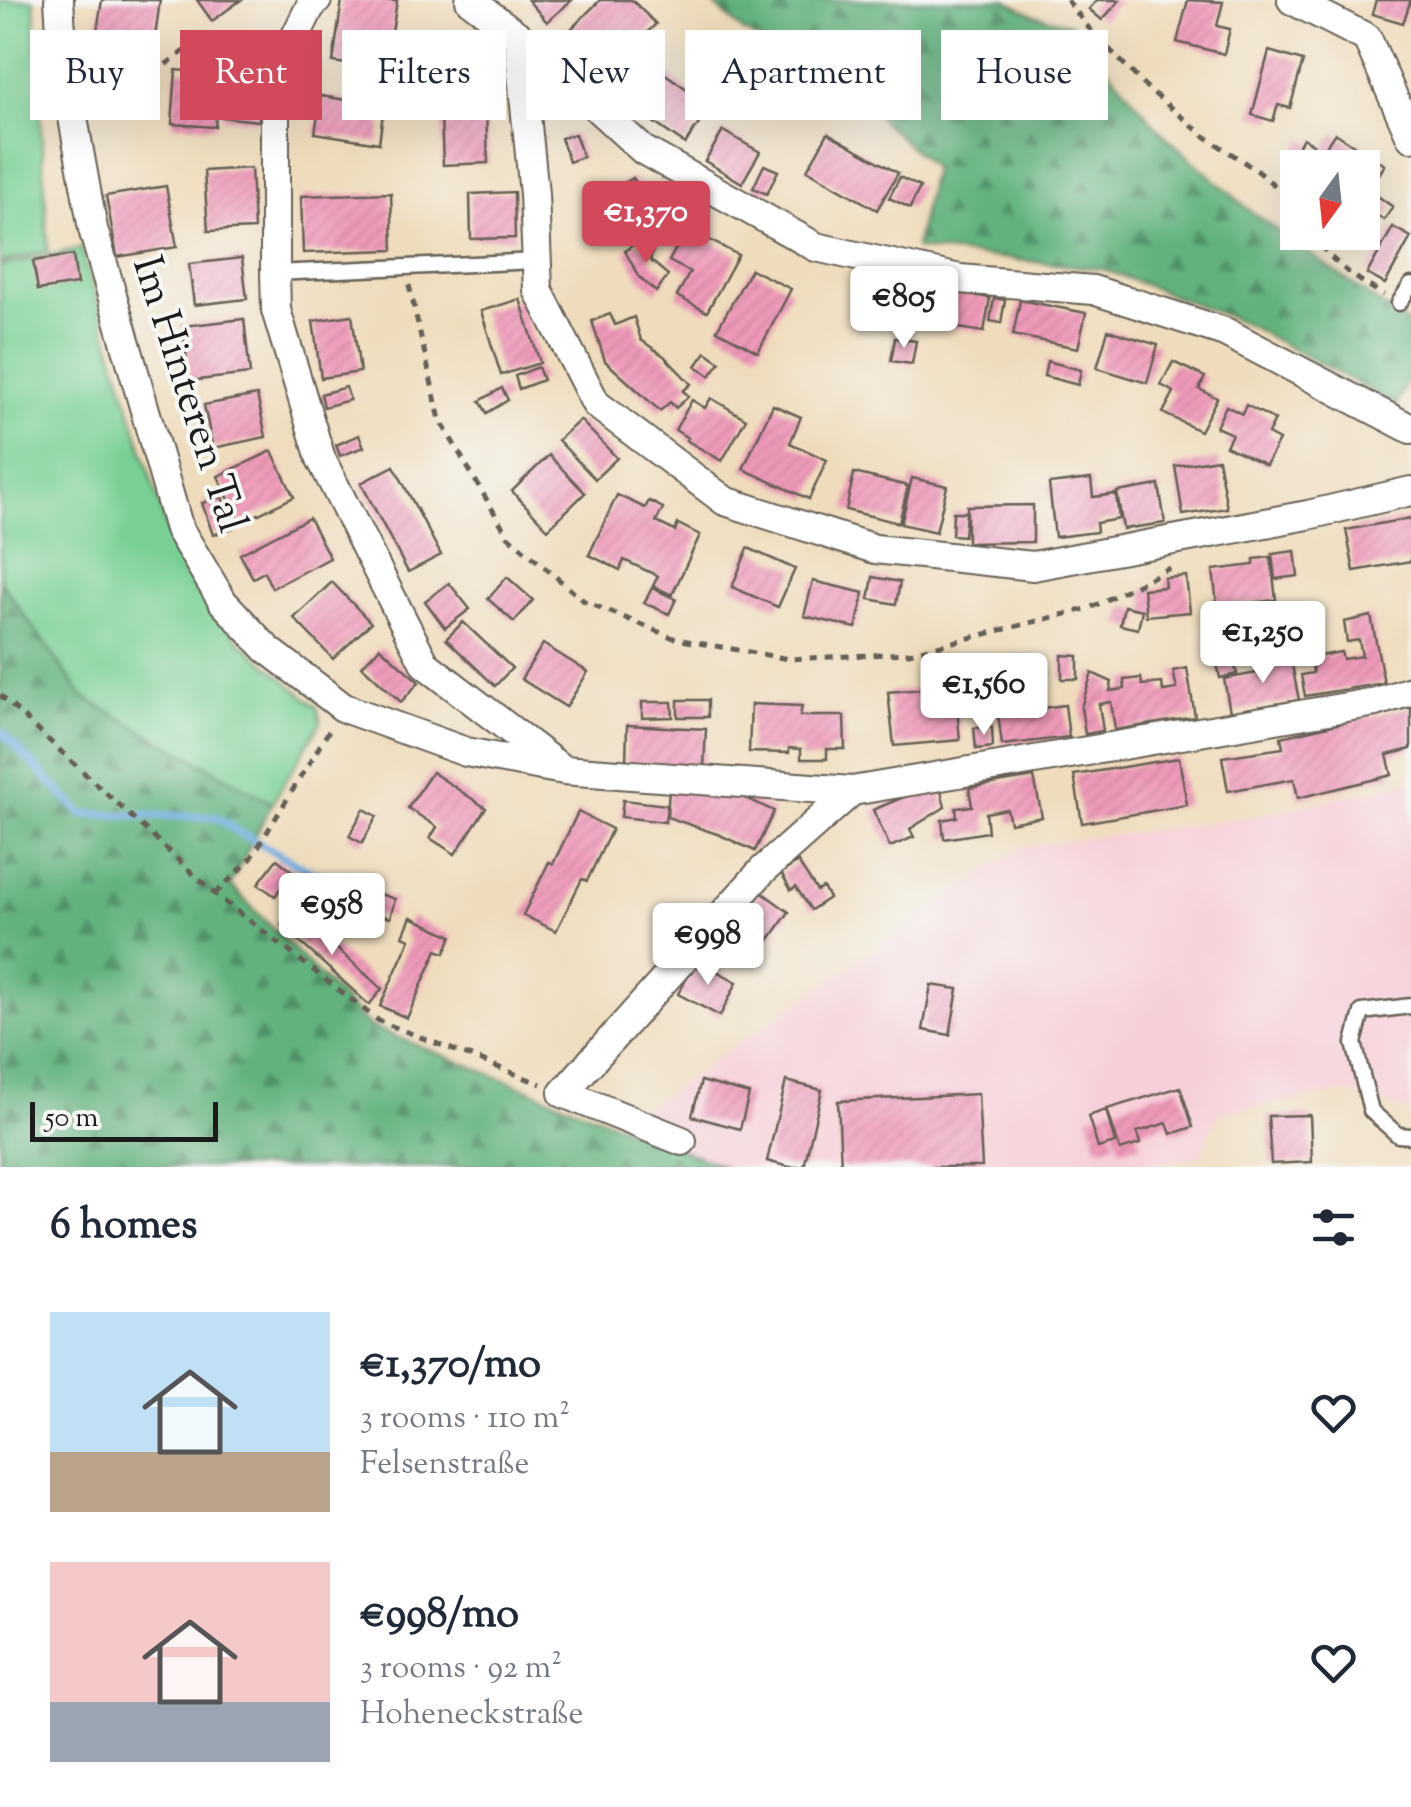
<!DOCTYPE html>
<meta charset="utf-8">
<style>
body{margin:0;font-family:"Sorts Mill Goudy",serif;background:#f6f6f7;color:#1f2937;height:100vh;display:flex;flex-direction:column;font-size:38px;white-space:nowrap}
*{box-sizing:border-box;margin:0}
p{font-size:32px;color:#747a83}
.icon{flex:none;width:55px;height:55px;fill:none;stroke:currentColor;stroke-width:2;stroke-linecap:round;stroke-linejoin:round}
.map{position:relative;height:1167px;overflow:hidden}
.sheet{display:flex;flex-direction:column;background:#fff;flex:1}
.sheet>*{flex:none}
.top-card{position:absolute;left:30px;top:30px;width:1352px;height:90px;display:flex;gap:20px}
.needle{width:65px;rotate:195deg}
.fabs{position:absolute;left:1280px;top:150px;display:grid;gap:20px}
.fabs a{display:grid;place-items:center;width:100px;height:100px;border-radius:0px;background:#fff;box-shadow:0 10px 40px #0002;font-size:50px}
.scale{position:absolute;left:30px;bottom:25px;width:188px;box-sizing:border-box;padding-left:10px;border:5px solid #1c1c1c;border-top:0;font-size:28px;line-height:35px;white-space:nowrap;color:#1c1c1c;-webkit-text-stroke:8px #f6f6f2;paint-order:stroke}
.price{position:absolute;translate:-50% -85px;padding:0 22px;border-radius:10px;background:#fff;color:#222;font-size:32px;line-height:65px;filter:drop-shadow(0 2px 5px #0008)}
.price::after{content:'';position:absolute;left:50%;top:60px;width:30px;height:22px;margin-left:-15px;background:inherit;clip-path:polygon(0 0,100% 0,50% 100%)}
.price.current{background:#d1495b;color:#fff}
ul{padding:0;list-style:none}
li{display:flex;align-items:center;gap:30px;height:250px;padding:0 50px}
li span{display:grid;place-items:center;flex:none;width:280px;height:200px;border-radius:0px;color:#555}
li>.icon{margin-inline-start:auto}
span .icon{width:120px;height:120px;fill:#fffc;stroke-width:1}
li b{font-size:42px}
h2{display:flex;justify-content:space-between;align-items:center;height:120px;padding:0 50px;font-size:42px}
.tag{padding:0 35px;border-radius:0px;background:#fff;box-shadow:0 10px 40px #0002;font-size:35px;line-height:90px}
.tag.current{background:#d1495b;color:#fff}
.map>svg:first-child{display:block}
.built{fill:#f6cfd7}
.green{fill:#79d095;stroke:#4a7658;stroke-width:2.5}
.forest{fill:url(#forest-firs);stroke:#3f674d;stroke-width:2.5}
.lines{fill:none;stroke-linecap:round;stroke-linejoin:round}
.stream{stroke:#70ade2;stroke-width:8}
.building{fill:url(#building-hatch)}
.service-casing{stroke:#665f54;stroke-width:19}
.minor-casing{stroke:#665f54;stroke-width:32}
.path{stroke:#665f54;stroke-width:5;stroke-dasharray:8 8;stroke-linecap:butt}
.service{stroke:#fff;stroke-width:14}
.minor{stroke:#fff;stroke-width:28}
.labels{text-anchor:middle;dominant-baseline:central;stroke-width:8;stroke-linejoin:round;paint-order:stroke}
.street-label{font-size:42px;fill:#1c1c1c;stroke:#f6f6f2}
</style>
<div class="map">
<svg width="1411" height="1167" viewBox="0 0 1411 1167">
<defs>
<pattern id="forest-firs" width="22" height="20" patternUnits="userSpaceOnUse" patternTransform="scale(2.5)"><rect width="22" height="20" fill="#62b27e"/><path d="M5 1l3.5 6h-7zM16 11l3.5 6h-7z" fill="#509066"/></pattern>
<pattern id="building-hatch" width="6" height="6" patternUnits="userSpaceOnUse" patternTransform="scale(2.5)"><rect width="6" height="6" fill="#f09aba"/><path d="M-1 1l2-2M0 6l6-6M5 7l2-2" fill="none" stroke="#cd849f"/></pattern>
</defs>
<rect width="100%" height="100%" fill="#f6f6f2"/>
<filter id="ink" filterUnits="userSpaceOnUse"><feTurbulence type="fractalNoise" baseFrequency=".01" numOctaves="2"/><feDisplacementMap in="SourceGraphic" scale="20" xChannelSelector="R" yChannelSelector="G"/><feConvolveMatrix kernelMatrix="1 2 1 2 8 2 1 2 1" color-interpolation-filters="sRGB"/></filter>
<filter id="wash" filterUnits="userSpaceOnUse"><feTurbulence type="fractalNoise" baseFrequency=".0048" numOctaves="4" result="noise"/><feDisplacementMap in="SourceGraphic" scale="40" xChannelSelector="R" yChannelSelector="G"/><feGaussianBlur stdDeviation="2.25" result="paint"/><feColorMatrix in="noise" values="0 0 0 0 0 0 0 0 0 0 0 0 0 0 0 0 0 1.4 0 .05"/><feComposite in="paint" operator="in"/></filter>
<g filter="url(#wash)">
<rect width="100%" height="100%" fill="#efdcbc"/>
<polygon class="built" points="1411,781 1411,1112 1346,1092 1219,1113 1199,1158 1131,1167 725,1167 621,1125 1021,847 1250,817"/>
<g class="green">
<polygon points="0,0 34,0 48,251 0,263"/>
<polygon points="81,248 175,556 239,641 317,707 321,722 272,803 83,697 0,581 0,266"/>
</g>
<g class="forest">
<polygon points="709,0 1006,0 1034,15 1070,24 1162,133 1250,211 1411,326 1411,370 1397,405 1240,321 1103,269 915,249 933,168 853,93 743,31"/>
<polygon points="0,581 83,697 272,803 230,885 369,1026 725,1167 0,1167"/>
</g>
<g class="lines">
<polyline class="stream" points="0,731 82,814 216,817 240,833 325,879"/>
</g>
<g id="blocks">
<g class="building">
<polygon points="102,0 160,0 154,45 96,37"/>
<polygon points="197,0 241,0 212,21"/>
<polygon points="342,0 397,1 386,70 333,62"/>
<polygon points="528,0 572,0 547,22"/>
<polygon points="600,0 632,0 656,24 602,77 563,37"/>
<polygon points="1097,0 1120,0 1102,20 1089,9"/>
<polygon points="1188,0 1223,2 1217,26 1230,29 1224,54 1177,42"/>
<polygon points="1376,0 1411,0 1403,23 1372,14"/>
<polygon points="1269,51 1303,61 1290,108 1278,105 1273,121 1252,115"/>
<polygon points="226,65 264,69 259,121 221,117"/>
<polygon points="654,66 711,106 685,144 627,104"/>
<polygon points="176,70 220,74 215,127 172,124"/>
<polygon points="321,96 384,106 379,143 315,133"/>
<polygon points="486,111 488,163 443,165 441,114"/>
<polygon points="723,131 760,152 742,183 705,161"/>
<polygon points="828,133 898,173 877,210 807,170"/>
<polygon points="1335,133 1385,165 1368,191 1362,187 1362,168 1333,168 1318,158"/>
<polygon points="575,134 583,157 569,162 561,138"/>
<polygon points="1303,138 1313,144 1301,165 1291,160"/>
<polygon points="764,165 778,171 767,194 753,188"/>
<polygon points="251,168 254,229 208,231 204,171"/>
<polygon points="900,177 920,187 910,208 889,198"/>
<polygon points="633,178 642,193 649,189 667,217 635,236 609,193"/>
<polygon points="166,186 177,247 117,257 106,196"/>
<polygon points="514,192 515,238 471,239 470,194"/>
<polygon points="391,193 393,250 303,253 301,196"/>
<polygon points="1375,194 1393,207 1384,220 1366,208"/>
<polygon points="1393,227 1411,237 1385,284 1367,274"/>
<polygon points="687,228 738,255 707,312 677,296 690,272 669,261"/>
<polygon points="636,242 653,250 650,260 668,275 656,292 639,277 625,251"/>
<polygon points="73,255 77,284 38,290 33,261"/>
<polygon points="242,258 247,299 194,305 189,264"/>
<polygon points="751,269 791,289 758,352 717,330"/>
<polygon points="919,286 990,298 984,332 914,321"/>
<polygon points="994,298 1005,300 1001,323 990,321"/>
<polygon points="520,299 540,363 501,375 481,311"/>
<polygon points="1020,300 1086,313 1078,348 1013,335"/>
<polygon points="610,314 615,325 634,317 641,340 664,356 691,384 683,391 689,396 676,408 670,402 660,411 605,361 592,321"/>
<polygon points="352,315 360,372 321,378 313,321"/>
<polygon points="244,319 250,374 189,381 183,326"/>
<polygon points="1108,330 1158,345 1147,383 1097,368"/>
<polygon points="895,338 916,341 912,364 891,361"/>
<polygon points="706,352 720,362 710,376 696,366"/>
<polygon points="1047,361 1081,370 1078,385 1044,376"/>
<polygon points="1173,362 1205,377 1199,389 1217,398 1200,431 1163,413 1174,392 1161,385"/>
<polygon points="538,367 543,380 519,389 515,376"/>
<polygon points="346,387 350,400 324,407 321,394"/>
<polygon points="502,388 508,400 487,413 480,401"/>
<polygon points="257,395 266,437 213,448 204,405"/>
<polygon points="711,398 746,419 722,461 686,440 688,438 675,430 692,400 705,408"/>
<polygon points="773,405 801,417 790,443 827,460 809,499 743,469"/>
<polygon points="1246,405 1275,420 1268,434 1279,440 1266,465 1226,446 1232,434 1216,427 1226,406 1242,414"/>
<polygon points="580,420 617,458 595,479 558,440"/>
<polygon points="359,435 364,447 340,456 336,445"/>
<polygon points="272,451 294,497 240,523 218,476"/>
<polygon points="549,455 585,493 548,529 512,491"/>
<polygon points="1218,459 1227,508 1183,515 1175,466"/>
<polygon points="394,466 441,555 408,572 361,483"/>
<polygon points="854,473 908,486 899,523 846,510"/>
<polygon points="912,478 947,486 936,532 901,524"/>
<polygon points="1091,479 1093,497 1116,494 1119,519 1096,523 1097,532 1055,537 1049,484"/>
<polygon points="1159,485 1165,523 1123,529 1117,492"/>
<polygon points="617,495 645,508 649,501 663,508 656,522 675,531 678,524 700,535 672,595 653,586 658,576 624,560 620,570 589,555"/>
<polygon points="222,497 233,528 213,535 202,503"/>
<polygon points="1033,505 1033,542 967,543 967,506"/>
<polygon points="953,512 966,512 964,536 952,535"/>
<polygon points="309,518 330,558 272,588 264,572 253,578 240,554"/>
<polygon points="1411,518 1411,561 1354,571 1346,530"/>
<polygon points="748,548 795,569 778,607 732,587"/>
<polygon points="1295,551 1298,576 1275,579 1272,554"/>
<polygon points="1271,557 1276,600 1233,605 1234,611 1218,613 1213,570 1254,565 1254,559"/>
<polygon points="1186,576 1190,612 1146,616 1143,589 1165,587 1164,578"/>
<polygon points="507,577 533,600 514,622 488,599"/>
<polygon points="873,577 900,582 896,604 869,599"/>
<polygon points="813,581 864,593 856,628 804,616"/>
<polygon points="332,582 371,623 333,659 294,618"/>
<polygon points="449,583 470,609 445,628 425,601"/>
<polygon points="652,588 676,599 669,614 644,603"/>
<polygon points="1124,606 1142,610 1138,629 1120,625"/>
<polygon points="1371,616 1384,683 1305,696 1301,675 1313,673 1312,664 1315,664 1314,657 1341,652 1343,659 1362,656 1359,640 1347,642 1344,622"/>
<polygon points="463,622 512,668 495,686 446,639"/>
<polygon points="543,644 588,672 566,707 521,679"/>
<polygon points="380,647 419,682 401,702 362,666"/>
<polygon points="1231,651 1237,674 1220,678 1215,654"/>
<polygon points="1062,655 1078,656 1078,679 1062,679"/>
<polygon points="1290,655 1299,700 1230,712 1224,679 1257,673 1255,662"/>
<polygon points="1187,668 1195,717 1115,730 1111,702 1099,704 1103,731 1085,734 1081,707 1092,673 1112,682 1110,691 1125,689 1124,680 1141,678 1142,685 1162,683 1163,691 1177,689 1173,671"/>
<polygon points="955,686 960,740 894,746 888,692"/>
<rect x="678" y="700" width="30" height="17"/>
<polygon points="642,702 672,702 673,717 642,718"/>
<polygon points="751,704 802,706 800,716 844,716 845,749 827,749 827,759 801,759 801,749 789,748 789,753 749,752"/>
<polygon points="1065,705 1069,737 1002,745 998,714"/>
<polygon points="1411,707 1411,749 1387,755 1392,775 1298,798 1294,779 1228,791 1222,757 1283,748 1281,737"/>
<polygon points="627,725 706,729 704,767 626,763"/>
<polygon points="992,727 993,747 976,749 974,728"/>
<polygon points="1179,758 1187,805 1082,823 1074,775"/>
<polygon points="432,772 486,808 455,854 430,838 437,827 408,808"/>
<polygon points="1034,777 1042,817 1010,823 1007,809 986,813 988,832 944,839 942,820 957,817 956,808 972,806 969,788"/>
<polygon points="669,789 739,795 774,811 755,851 720,835 667,817"/>
<polygon points="941,791 945,807 910,829 914,837 890,847 873,810 906,796"/>
<polygon points="623,800 667,805 665,822 621,817"/>
<polygon points="364,809 377,816 362,843 349,836"/>
<polygon points="578,812 612,829 587,881 582,879 556,931 523,915 549,862 553,864"/>
<polygon points="277,859 293,872 275,896 258,884"/>
<polygon points="798,862 817,891 823,888 829,898 811,910 796,887 791,890 781,873"/>
<polygon points="760,891 789,912 760,953 730,932"/>
<polygon points="380,894 395,899 390,918 374,914"/>
<polygon points="294,910 382,989 369,1005 281,925"/>
<polygon points="411,917 452,936 445,953 437,950 407,1018 380,1006 410,939 403,936"/>
<polygon points="696,960 737,982 720,1016 678,994"/>
<polygon points="931,985 958,989 950,1035 923,1030"/>
<polygon points="701,1081 749,1094 740,1129 692,1116"/>
<polygon points="786,1081 822,1090 804,1167 789,1167 767,1161"/>
<polygon points="1180,1087 1193,1127 1171,1134 1167,1123 1137,1132 1140,1144 1120,1150 1107,1109"/>
<polygon points="978,1094 982,1167 841,1167 838,1101"/>
<polygon points="1106,1110 1115,1143 1098,1148 1088,1116"/>
<polygon points="1310,1115 1312,1162 1271,1164 1268,1116"/>
</g>
</g>
</g>
<g filter="url(#ink)">
<use href="#blocks" fill-opacity="0" stroke="#665f54" stroke-width="2.5"/>
<g class="lines">
<defs>
<g id="service">
<polyline points="275,273 537,261"/>
<polyline points="1399,303 1411,285"/>
<polyline points="1411,1006 1362,1012 1354,1043 1371,1111 1398,1135 1411,1136"/>
</g>
<g id="minor">
<polyline points="59,0 63,62 93,229 179,529 223,602 267,649 344,708 466,752 558,769"/>
<polyline points="317,0 310,7 289,50 275,97 275,273 276,310 321,459 425,664 563,770 852,791 1376,702 1411,691"/>
<polyline points="470,0 518,36 643,150 816,247 960,279 1093,290 1225,332 1411,429"/>
<polyline points="1292,0 1367,38 1411,137"/>
<polyline points="518,36 534,194 538,290 596,404 725,501 875,549 1033,566 1308,515 1411,491"/>
<polyline points="682,1141 563,1093 762,871 852,791"/>
</g>
</defs>
<use href="#service" class="service-casing"/>
<use href="#minor" class="minor-casing"/>
<g class="path">
<polyline points="1067,0 1088,27 1144,85 1203,135 1259,172 1294,202 1298,208"/>
<polyline points="89,66 131,76 164,66 188,48 228,37 267,45"/>
<path d="M1312,232C1329,262 1355,278 1384,295"/>
<polyline points="409,285 440,420 508,536 584,601 676,639 789,659 909,653 1090,608 1170,568"/>
<polyline points="0,695 215,894 379,1021 541,1084"/>
<polyline points="215,894 250,860 330,729"/>
</g>
<use href="#service" class="service"/>
<use href="#minor" class="minor"/>
</g>
</g>
<g class="labels">
<g class="street-label">
<text transform="translate(187 395) rotate(72)">Im Hinteren Tal</text>
</g>
</g>
</svg>
<div class="fabs">
<a><svg class="needle" viewBox="-14 -14 28 28"><path d="M0-13l5 13h-10z" fill="#e53935"/><path d="M0 13l5-13h-10z" fill="#747a83"/></svg></a>
</div>
<div class="scale">50 m</div>
<b class="price current" style="left:646px;top:266px">€1,370</b>
<b class="price" style="left:904px;top:351px">€805</b>
<b class="price" style="left:1263px;top:686px">€1,250</b>
<b class="price" style="left:984px;top:738px">€1,560</b>
<b class="price" style="left:332px;top:958px">€958</b>
<b class="price" style="left:708px;top:988px">€998</b>
<div class="top-card">
<a class="tag">Buy</a>
<a class="tag current">Rent</a>
<a class="tag">Filters</a>
<a class="tag">New</a>
<a class="tag">Apartment</a>
<a class="tag">House</a>
</div>
</div>
<section class="sheet">
<h2>6 homes<svg class="icon" aria-label="filters" viewBox="0 0 24 24"><path d="M4 7h16M4 17h16"/><circle cx="9" cy="7" r="2"/><circle cx="15" cy="17" r="2"/></svg></h2>
<ul>
<li><span style="background:linear-gradient(#bfe0f5 70%,#b9a48a 0)"><svg class="icon" aria-label="home" viewBox="0 0 24 24"><path d="M3 11l9-7 9 7M6 9v11h12V9"/></svg></span><div><b>€1,370/mo</b><p>3 rooms · 110 m²</p><p>Felsenstraße</p></div><svg class="icon" aria-label="heart" viewBox="0 0 24 24"><path d="M12 20l-8-8c-3-5 5-10 8-4 3-6 11-1 8 4z"/></svg></li>
<li><span style="background:linear-gradient(#f6c9c9 70%,#9aa5b1 0)"><svg class="icon" aria-label="home" viewBox="0 0 24 24"><path d="M3 11l9-7 9 7M6 9v11h12V9"/></svg></span><div><b>€998/mo</b><p>3 rooms · 92 m²</p><p>Hoheneckstraße</p></div><svg class="icon" aria-label="heart" viewBox="0 0 24 24"><path d="M12 20l-8-8c-3-5 5-10 8-4 3-6 11-1 8 4z"/></svg></li>
</ul>
</section>
